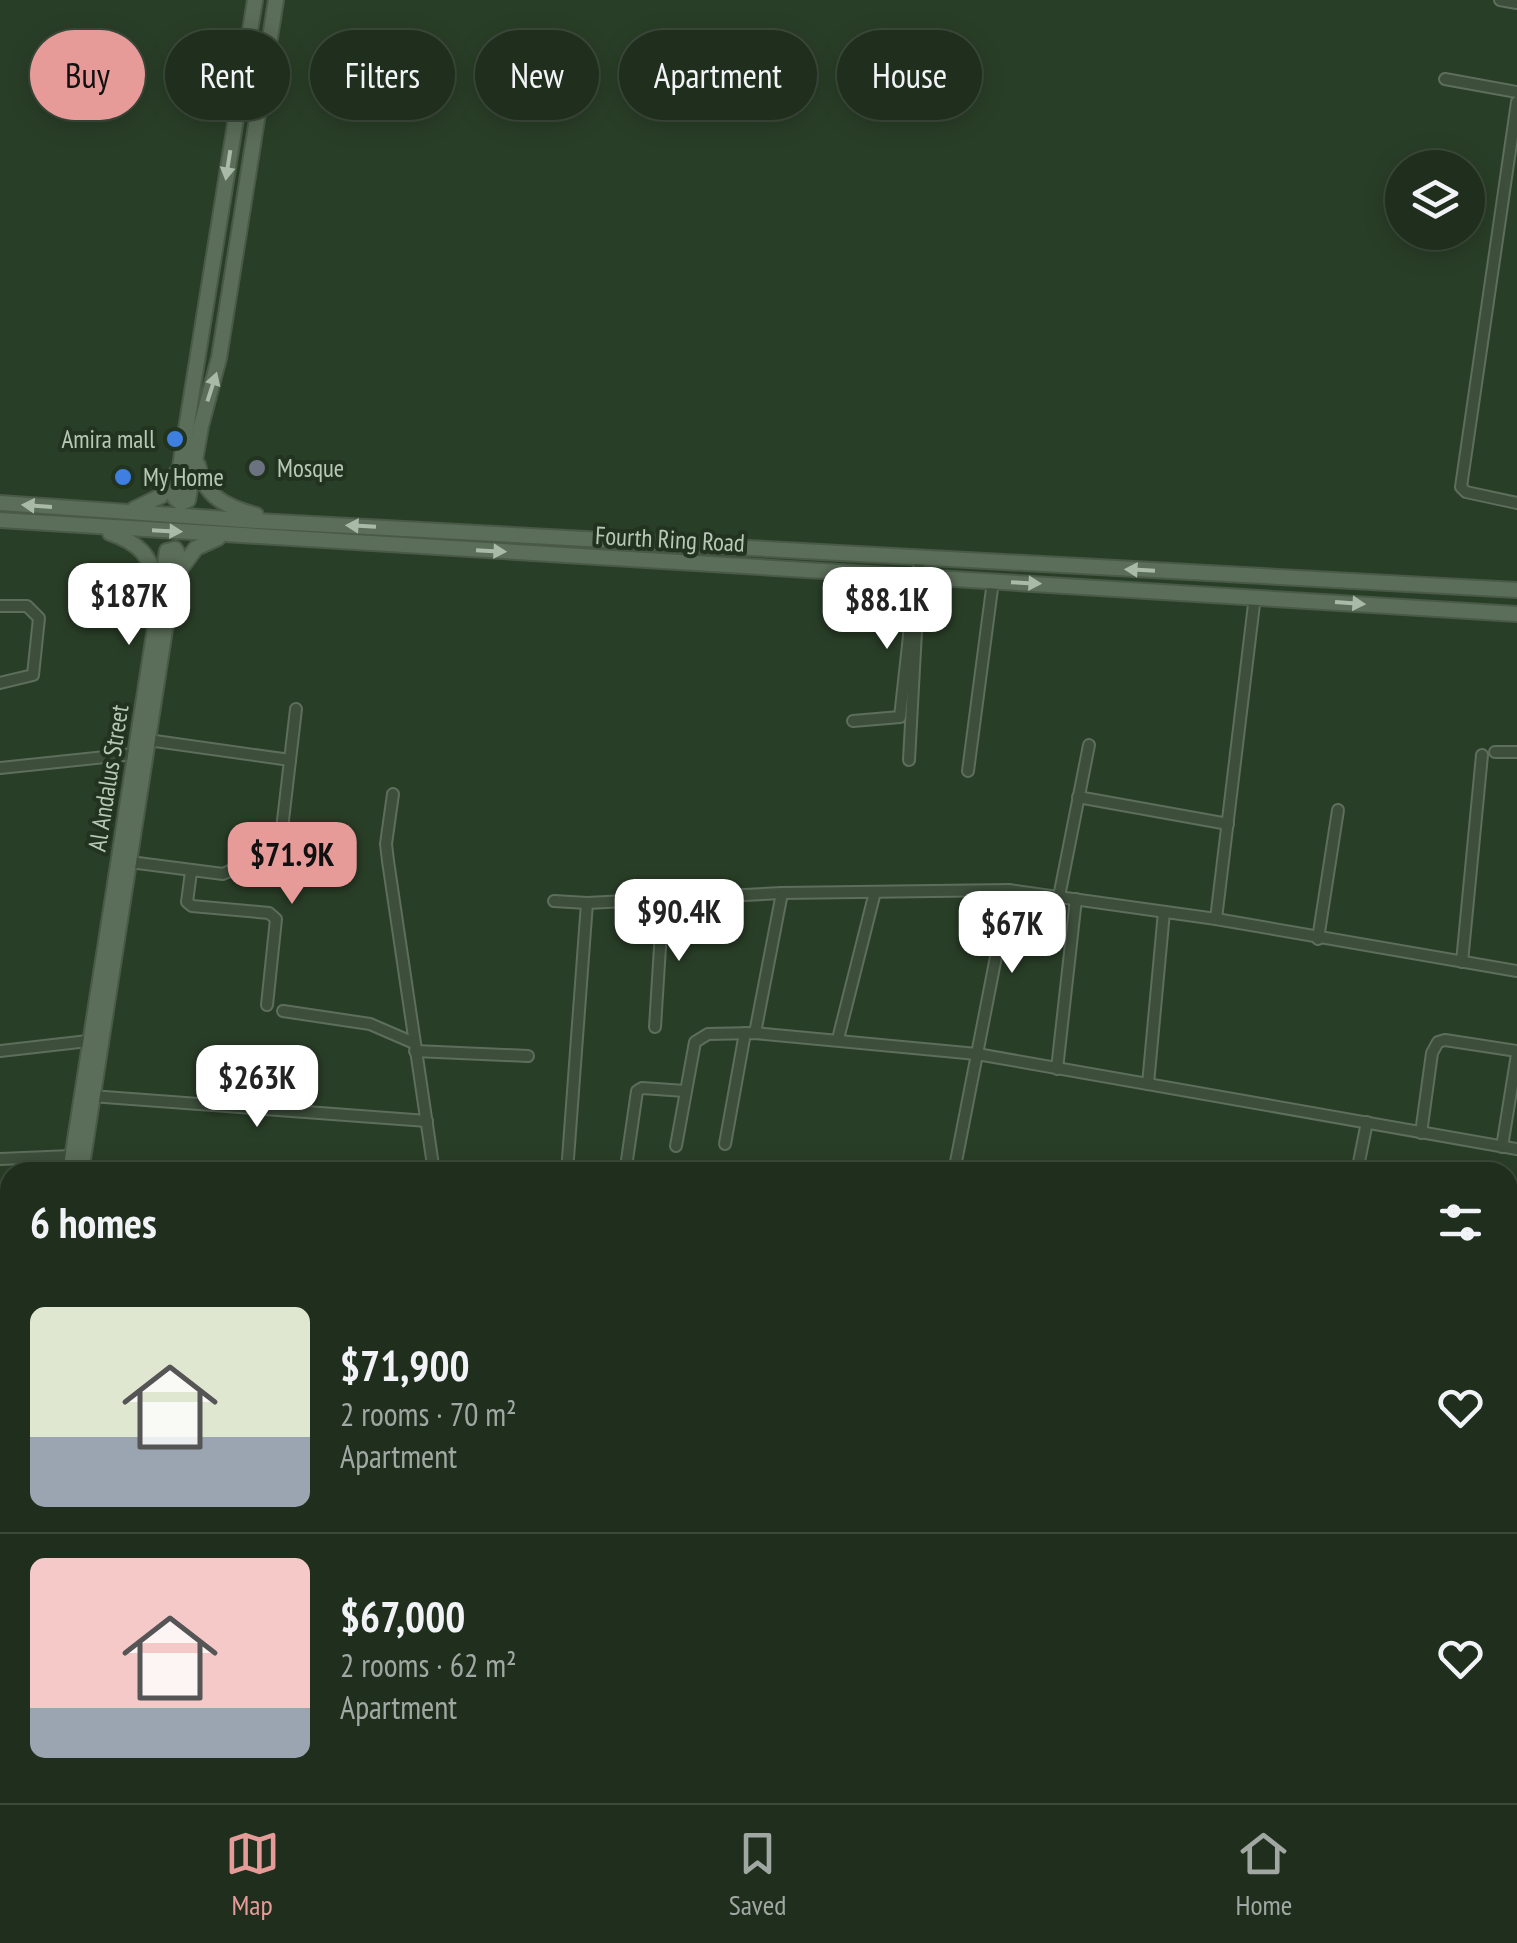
<!DOCTYPE html>
<meta charset="utf-8">
<style>
body{margin:0;font-family:"PT Sans Narrow",sans-serif;background:#2c3a2a;color:#f1f3f6;height:100vh;display:flex;flex-direction:column;font-size:38px;white-space:nowrap}
*{box-sizing:border-box;margin:0}
p{font-size:32px;color:#a1a8a4}
.icon{flex:none;width:55px;height:55px;fill:none;stroke:currentColor;stroke-width:2;stroke-linecap:round;stroke-linejoin:round}
.map{position:relative;flex:1;overflow:hidden}
.drawer{position:absolute;left:0px;top:1162px;width:1518px;height:642px;display:flex;flex-direction:column;background:#1f2e1d;border-radius:30px 30px 0 0;box-shadow:0 5px 25px #0003,0 0 0 2px #3c4a3b}
.drawer>*{flex:none}
.hud{position:absolute;left:30px;top:30px;width:1000px;height:90px;display:flex;gap:20px}
.tools{position:absolute;left:1385px;top:150px;display:grid;gap:20px}
.tools a{display:grid;place-items:center;width:100px;height:100px;border-radius:50%;background:#1f2e1d;box-shadow:0 5px 25px #0003,0 0 0 2px #3c4a3b;font-size:50px}
.price{position:absolute;translate:-50% -85px;padding:0 22px;border-radius:20px;background:#fff;color:#222;font-size:32px;line-height:65px;filter:drop-shadow(0 2px 5px #0008)}
.price::after{content:'';position:absolute;left:50%;top:60px;width:30px;height:22px;margin-left:-15px;background:inherit;clip-path:polygon(0 0,100% 0,50% 100%)}
.price.active{background:#e69b98;color:#111}
ul{padding:0;list-style:none}
li{display:flex;align-items:center;gap:30px;height:250px;padding:0 30px}
li+li{border-top:2px solid #3c4a3b}
li span{display:grid;place-items:center;flex:none;width:280px;height:200px;border-radius:15px;color:#555}
li>.icon{margin-inline-start:auto}
span .icon{width:120px;height:120px;fill:#fffc;stroke-width:1}
li b{font-size:42px}
h2{display:flex;justify-content:space-between;align-items:center;height:120px;padding:0 30px;font-size:42px}
.pill{padding:0 35px;border-radius:45px;background:#1f2e1d;box-shadow:0 5px 25px #0003,0 0 0 2px #3c4a3b;font-size:35px;line-height:90px}
.pill.active{background:#e69b98;color:#111}
.dock{display:flex;justify-content:space-around;align-items:center;height:140px;border-top:2px solid #3c4a3b;background:#1f2e1d;font-size:28px;color:#a1a8a4}
.dock a{display:grid;justify-items:center;gap:5px}
.dock .active{color:#e69b98}
.map>svg:first-child{display:block}
.lines{fill:none;stroke-linecap:round;stroke-linejoin:round}
.minor-casing{stroke:#5d6e5c;stroke-width:14}
.major-casing{stroke:#495a47;stroke-width:18}
.minor{stroke:#3d4e3b;stroke-width:10}
.major{stroke:#5b6e59;stroke-width:14}
.oneway{fill:#aabaa9}
.shop-dot{fill:#3f7fe0;stroke:#223320;stroke-width:4}
.worship-dot{fill:#6b7280;stroke:#223320;stroke-width:4}
.labels{text-anchor:middle;dominant-baseline:central;stroke-width:8;stroke-linejoin:round;paint-order:stroke}
.poi-label{font-size:25px;fill:#b8c8b7;stroke:#223320;text-anchor:start}
.street-label{font-size:25px;fill:#b8c8b7;stroke:#223320}
</style>
<div class="map">
<svg width="1517" height="1803" viewBox="0 0 1517 1803">
<rect width="100%" height="100%" fill="#293e27"/>
<g class="lines">
<defs>
<g id="minor">
<polyline points="1500,0 1517,3"/>
<polyline points="1445,79 1517,92"/>
<polyline points="1517,102 1461,487 1466,492 1517,503"/>
<polyline points="0,606 27,606 39,618 33,675 0,683"/>
<polyline points="853,721 900,717 909,636 910,575"/>
<polyline points="148,740 290,760"/>
<polyline points="1495,752 1517,752"/>
<polyline points="909,760 920,558"/>
<polyline points="0,768 134,754"/>
<polyline points="968,771 993,581"/>
<polyline points="393,794 386,844 388,861 434,1172"/>
<polyline points="1078,797 1228,824"/>
<polyline points="130,862 223,874 275,850 280,846 296,709"/>
<polyline points="191,872 187,902 192,906 269,913 276,919 267,1005"/>
<polyline points="1059,897 1089,745"/>
<polyline points="554,901 587,903 782,893 1009,890 1216,919 1517,971"/>
<polyline points="1216,919 1255,596"/>
<polyline points="1318,939 1338,810"/>
<polyline points="1462,962 1482,755"/>
<polyline points="283,1011 370,1024 414,1043"/>
<polyline points="655,1027 663,899"/>
<polyline points="755,1033 782,893"/>
<polyline points="838,1039 875,892"/>
<polyline points="0,1051 88,1041"/>
<polyline points="415,1051 528,1056"/>
<polyline points="1057,1069 1076,899"/>
<polyline points="1148,1084 1164,912"/>
<polyline points="91,1096 427,1121"/>
<polyline points="1421,1133 1432,1053 1438,1042 1445,1040 1517,1051"/>
<polyline points="725,1144 745,1033"/>
<polyline points="676,1146 695,1042 708,1034 755,1033 977,1054 1517,1149"/>
<polyline points="1502,1147 1517,1054"/>
<polyline points="0,1159 71,1156"/>
<polyline points="567,1172 587,903"/>
<polyline points="593,1172 626,1167 637,1091 642,1088 685,1091"/>
<polyline points="954,1172 1009,890"/>
<polyline points="1357,1172 1367,1122"/>
<polyline points="0,1224 10,1223"/>
<polyline points="1508,1379 1517,1380"/>
<polyline points="0,1385 10,1384"/>
<polyline points="0,1509 10,1511"/>
<polyline points="1508,1719 1517,1720"/>
<polyline points="0,1766 10,1767"/>
<polyline points="347,1795 348,1803"/>
<polyline points="424,1803 425,1795"/>
<polyline points="501,1803 502,1795"/>
<polyline points="574,1803 575,1795"/>
<polyline points="755,1803 757,1795"/>
<polyline points="828,1803 830,1795"/>
<polyline points="903,1803 905,1795"/>
<polyline points="993,1803 994,1795"/>
<polyline points="1030,1803 1031,1795"/>
<polyline points="1213,1803 1215,1795"/>
</g>
<g id="major">
<polyline points="255,0 175,498 181,503 188,500 201,426 219,358 276,0"/>
<path d="M198,465C204,497 227,507 256,515"/>
<polyline points="0,503 257,521 1517,590"/>
<polyline points="134,509 161,496 177,472"/>
<polyline points="0,520 1517,614"/>
<path d="M110,533C139,543 151,555 157,587"/>
<polyline points="179,571 196,548 218,538"/>
<polyline points="70,1172 167,551 175,549 177,552 81,1172"/>
<polyline points="0,1687 10,1592"/>
<polyline points="0,1712 0,1756"/>
</g>
</defs>
<use href="#minor" class="minor-casing"/>
<use href="#major" class="major-casing"/>
<use href="#minor" class="minor"/>
<use href="#major" class="major"/>
</g>
<defs><path id="oneway-solid" d="M-6-.8H1V-3.2L6.5 0L1 3.2V.8H-6Z" transform="scale(2.5)"/></defs>
<g class="oneway">
<use href="#oneway-solid" transform="translate(228 165) rotate(99)"/>
<use href="#oneway-solid" transform="translate(212 387) rotate(-72)"/>
<use href="#oneway-solid" transform="translate(37 506) rotate(-176)"/>
<use href="#oneway-solid" transform="translate(361 526) rotate(-177)"/>
<use href="#oneway-solid" transform="translate(167 531) rotate(3)"/>
<use href="#oneway-solid" transform="translate(491 551) rotate(3)"/>
<use href="#oneway-solid" transform="translate(1140 570) rotate(-177)"/>
<use href="#oneway-solid" transform="translate(1026 583) rotate(3)"/>
<use href="#oneway-solid" transform="translate(1350 603) rotate(4)"/>
</g>
<g class="shop-dot">
<circle cx="175" cy="439" r="10"/>
<circle cx="123" cy="477" r="10"/>
</g>
<circle class="worship-dot" cx="257" cy="468" r="10"/>
<g class="labels">
<g class="poi-label">
<text x="155" y="439" text-anchor="end">Amira mall</text>
<text x="277" y="468">Mosque</text>
<text x="143" y="477">My Home</text>
</g>
<g class="street-label">
<text transform="translate(670 539) rotate(3)">Fourth Ring Road</text>
<text transform="translate(108 778) rotate(-81)">Al Andalus Street</text>
</g>
</g>
</svg>
<div class="tools">
<a><svg class="icon" aria-label="layers" viewBox="0 0 24 24"><path d="M12 4l9 5-9 5-9-5zM3 14l9 5 9-5"/></svg></a>
</div>
<b class="price" style="left:129px;top:648px">$187K</b>
<b class="price" style="left:887px;top:652px">$88.1K</b>
<b class="price active" style="left:292px;top:907px">$71.9K</b>
<b class="price" style="left:679px;top:964px">$90.4K</b>
<b class="price" style="left:1012px;top:976px">$67K</b>
<b class="price" style="left:257px;top:1130px">$263K</b>
<div class="hud">
<a class="pill active">Buy</a>
<a class="pill">Rent</a>
<a class="pill">Filters</a>
<a class="pill">New</a>
<a class="pill">Apartment</a>
<a class="pill">House</a>
</div>
<section class="drawer">
<h2>6 homes<svg class="icon" aria-label="filters" viewBox="0 0 24 24"><path d="M4 7h16M4 17h16"/><circle cx="9" cy="7" r="2"/><circle cx="15" cy="17" r="2"/></svg></h2>
<ul>
<li><span style="background:linear-gradient(#dfe7d0 65%,#9aa5b1 0)"><svg class="icon" aria-label="home" viewBox="0 0 24 24"><path d="M3 11l9-7 9 7M6 9v11h12V9"/></svg></span><div><b>$71,900</b><p>2 rooms · 70 m²</p><p>Apartment</p></div><svg class="icon" aria-label="heart" viewBox="0 0 24 24"><path d="M12 20l-8-8c-3-5 5-10 8-4 3-6 11-1 8 4z"/></svg></li>
<li><span style="background:linear-gradient(#f6c9c9 75%,#9aa5b1 0)"><svg class="icon" aria-label="home" viewBox="0 0 24 24"><path d="M3 11l9-7 9 7M6 9v11h12V9"/></svg></span><div><b>$67,000</b><p>2 rooms · 62 m²</p><p>Apartment</p></div><svg class="icon" aria-label="heart" viewBox="0 0 24 24"><path d="M12 20l-8-8c-3-5 5-10 8-4 3-6 11-1 8 4z"/></svg></li>
</ul>
</section>
</div>
<nav class="dock">
<a class="active"><svg class="icon" aria-label="map" viewBox="0 0 24 24"><path d="M3 6l6-2 6 2 6-2v14l-6 2-6-2-6 2zM9 4v14M15 6v14"/></svg>Map</a>
<a><svg class="icon" aria-label="saved" viewBox="0 0 24 24"><path d="M7 4h10v16l-5-4-5 4z"/></svg>Saved</a>
<a><svg class="icon" aria-label="home" viewBox="0 0 24 24"><path d="M3 11l9-7 9 7M6 9v11h12V9"/></svg>Home</a>
</nav>
